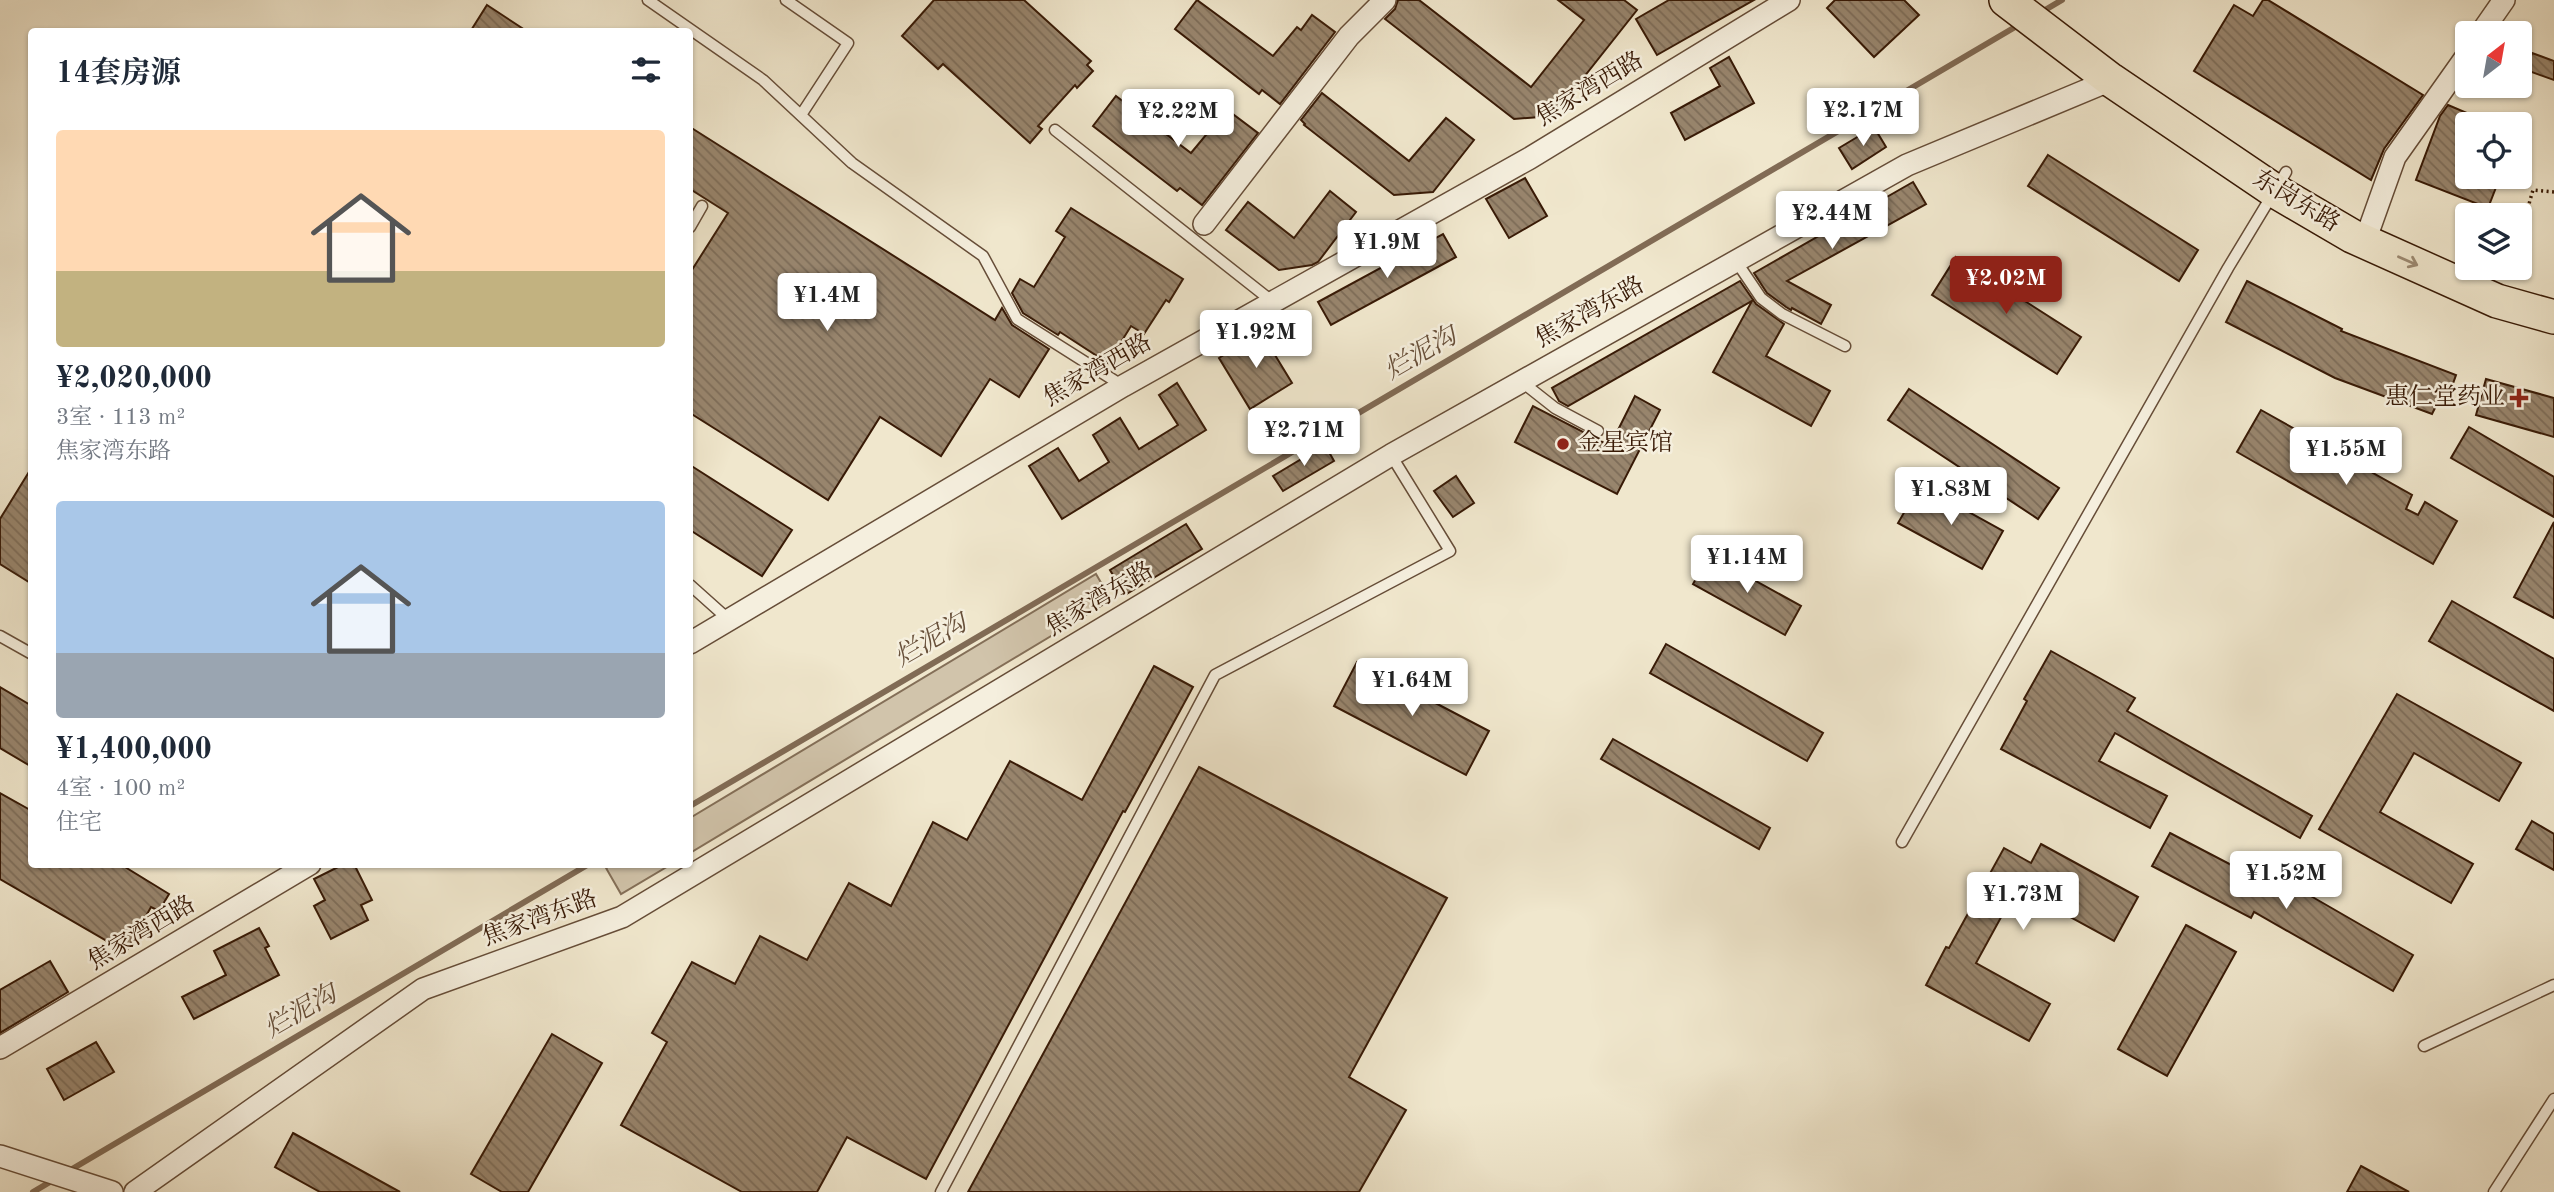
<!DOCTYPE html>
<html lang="zh">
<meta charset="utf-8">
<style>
body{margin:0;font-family:"Old Standard TT","Noto Serif SC",serif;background:#f2f2f3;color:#1f2937;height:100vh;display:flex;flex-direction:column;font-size:26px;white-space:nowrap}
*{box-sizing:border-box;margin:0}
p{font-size:23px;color:#747a83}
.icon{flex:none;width:38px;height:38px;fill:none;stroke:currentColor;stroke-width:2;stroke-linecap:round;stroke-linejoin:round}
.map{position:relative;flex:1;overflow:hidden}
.drawer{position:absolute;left:28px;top:28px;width:665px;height:840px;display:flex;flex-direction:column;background:#fff;border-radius:7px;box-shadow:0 2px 5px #0004}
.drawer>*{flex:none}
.needle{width:46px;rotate:31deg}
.buttons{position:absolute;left:2455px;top:21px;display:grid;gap:14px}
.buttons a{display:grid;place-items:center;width:77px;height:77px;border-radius:7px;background:#fff;box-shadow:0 2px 5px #0004;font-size:35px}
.price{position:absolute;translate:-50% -60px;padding:0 16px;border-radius:7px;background:#fff;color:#222;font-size:23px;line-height:46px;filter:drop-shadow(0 2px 4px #0008)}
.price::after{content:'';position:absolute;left:50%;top:42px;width:21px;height:16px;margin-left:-10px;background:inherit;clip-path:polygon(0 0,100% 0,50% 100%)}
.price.active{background:#8f2418;color:#fff}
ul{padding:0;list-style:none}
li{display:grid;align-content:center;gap:14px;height:371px;padding:0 28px}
li span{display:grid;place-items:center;height:217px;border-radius:7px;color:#555}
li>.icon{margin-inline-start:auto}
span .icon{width:126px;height:126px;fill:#fffc;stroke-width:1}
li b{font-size:30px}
h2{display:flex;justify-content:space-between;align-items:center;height:84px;padding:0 28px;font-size:30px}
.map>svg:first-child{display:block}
.green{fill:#d1c4ab;stroke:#846f58;stroke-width:2}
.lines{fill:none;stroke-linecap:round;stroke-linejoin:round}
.stream{stroke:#816b55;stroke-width:6}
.building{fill:url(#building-back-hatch);stroke:#381a06;stroke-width:2}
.service-casing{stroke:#664d38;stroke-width:13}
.minor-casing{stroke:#664d38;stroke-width:24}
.primary-casing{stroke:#381a06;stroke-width:36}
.path{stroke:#381a06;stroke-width:3.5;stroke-dasharray:2 3.5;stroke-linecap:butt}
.service{stroke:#f5efde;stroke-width:10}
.minor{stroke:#f5efde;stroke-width:21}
.primary{stroke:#f0e7cd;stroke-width:33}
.oneway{stroke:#9d8b73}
.poi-dot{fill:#8f2418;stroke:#f5efde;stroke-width:2.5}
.labels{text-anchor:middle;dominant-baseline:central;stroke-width:5;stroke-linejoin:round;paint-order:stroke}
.street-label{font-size:24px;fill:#381a06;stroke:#f5efde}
.poi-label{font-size:24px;fill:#381a06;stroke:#f5efde;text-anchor:end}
.water-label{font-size:26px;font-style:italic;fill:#68503a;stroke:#f5efde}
</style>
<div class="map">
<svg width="2554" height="1192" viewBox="0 0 2554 1192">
<defs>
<pattern id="building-back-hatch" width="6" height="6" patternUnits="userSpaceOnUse" patternTransform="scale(1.75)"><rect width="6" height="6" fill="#98856d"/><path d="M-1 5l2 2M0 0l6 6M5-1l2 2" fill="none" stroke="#7d6c58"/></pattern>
</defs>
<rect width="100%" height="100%" fill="#f0e7cd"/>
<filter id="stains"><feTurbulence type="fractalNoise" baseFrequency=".00286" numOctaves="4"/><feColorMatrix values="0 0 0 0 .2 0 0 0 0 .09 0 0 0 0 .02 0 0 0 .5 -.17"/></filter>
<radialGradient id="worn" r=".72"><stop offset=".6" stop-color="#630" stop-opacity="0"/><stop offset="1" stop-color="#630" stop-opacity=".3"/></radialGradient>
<g class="green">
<polygon points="1096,574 1111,600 690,853 690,818"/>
<polygon points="612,865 612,864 670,865 621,894 606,868"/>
</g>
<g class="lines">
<g class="stream">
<polyline points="2040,13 2062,0"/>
<polyline points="690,806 2022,23"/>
<polyline points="67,1172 589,864"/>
<polyline points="33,1192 55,1179"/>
</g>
</g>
<g class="building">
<polygon points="934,0 1024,0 1091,61 1087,65 1093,71 1077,88 1075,85 1038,126 1042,129 1030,143 943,64 938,69 902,36"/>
<polygon points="1197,0 1273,56 1297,27 1301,30 1312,15 1335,32 1280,104 1262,90 1259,94 1175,29"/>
<polygon points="1398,0 1419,0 1531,87 1584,20 1558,0 1624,0 1637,10 1553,116 1514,119 1385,19 1395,9"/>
<polygon points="1669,0 1754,0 1657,55 1636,19"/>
<polygon points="1835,0 1904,0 1919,15 1874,57 1827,8"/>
<polygon points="2263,0 2268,0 2423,95 2384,149 2371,180 2194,71 2234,5 2253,16"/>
<polygon points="487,5 528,32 470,32"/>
<polygon points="2532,53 2554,61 2554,80 2526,70"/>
<polygon points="1729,57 1754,103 1685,140 1671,113 1720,86 1710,68"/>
<polygon points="1322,93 1409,161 1446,118 1474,140 1433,192 1394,195 1304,125 1305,124 1301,120"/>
<polygon points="1116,96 1191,153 1215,124 1219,127 1230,112 1258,133 1202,205 1180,188 1177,191 1093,126"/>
<polygon points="2448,105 2474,116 2471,124 2468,124 2468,177 2500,177 2488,208 2416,180 2440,116"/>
<polygon points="690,127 995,320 1002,308 1012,325 1049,349 1019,397 990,379 941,456 880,417 828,500 690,413 690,273 728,213 690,189"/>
<polygon points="1874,127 1886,147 1852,169 1839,148"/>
<polygon points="2048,155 2198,250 2179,281 2028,186"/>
<polygon points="1525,178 1547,216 1509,238 1486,199"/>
<polygon points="1913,182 1926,204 1787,281 1831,305 1821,324 1792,308 1791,310 1786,307 1767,293 1754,273"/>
<polygon points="1330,191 1356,212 1318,262 1312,265 1279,270 1226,230 1248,202 1294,238"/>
<polygon points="1071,208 1183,279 1169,302 1166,300 1144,334 1131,326 1108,363 1060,332 1058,335 1023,313 1012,293 1020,279 1034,287 1065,237 1056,231"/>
<polygon points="1443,234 1456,257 1331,325 1318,302"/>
<polygon points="1956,257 2081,337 2057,374 1932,295"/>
<polygon points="1740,281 1756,304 1784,324 1766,356 1830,391 1811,426 1713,372 1752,301 1568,406 1559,401 1552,388"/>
<polygon points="2247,281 2342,329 2341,331 2456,375 2445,406 2437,404 2432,414 2335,378 2226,322"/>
<polygon points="1261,332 1292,383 1250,409 1219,358"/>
<polygon points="2486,379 2554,398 2554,437 2476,415"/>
<polygon points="1177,383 1206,430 1062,519 1029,466 1058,448 1079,481 1109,462 1093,435 1120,418 1139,449 1178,425 1159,395"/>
<polygon points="1909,389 2059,488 2038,519 1888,420"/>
<polygon points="1635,396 1660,410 1617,494 1515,442 1533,406 1610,446"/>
<polygon points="2261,410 2412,495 2406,509 2418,515 2425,502 2457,521 2433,564 2237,452"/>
<polygon points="2469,427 2554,477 2554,517 2451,458"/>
<polygon points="1325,445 1334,461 1283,491 1273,476"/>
<polygon points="690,465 792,530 762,576 690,530"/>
<polygon points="32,467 32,584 0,564 0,519"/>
<polygon points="1456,476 1474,503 1453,517 1434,491"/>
<polygon points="1920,485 2003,531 1982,569 1898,523"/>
<polygon points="2554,522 2554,618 2514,597"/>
<polygon points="1186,524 1202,549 1125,595 1110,570"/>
<polygon points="1709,555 1801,606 1785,635 1693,584"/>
<polygon points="2452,601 2554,659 2554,711 2429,641"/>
<polygon points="1666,644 1823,733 1807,761 1650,673"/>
<polygon points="2051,651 2135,698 2127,711 2312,816 2300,838 2115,733 2099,761 2167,796 2150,828 2001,749 2027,701 2024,699"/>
<polygon points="1357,662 1489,731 1466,775 1334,706"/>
<polygon points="1154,666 1193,687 1125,812 1123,811 926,1179 847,1137 817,1192 742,1192 621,1125 667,1042 652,1033 692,962 735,984 760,936 807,960 849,883 891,906 933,822 967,840 1010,761 1082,800"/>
<polygon points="0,687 32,706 32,767 0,748"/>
<polygon points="2397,694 2521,763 2499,801 2414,753 2380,812 2473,864 2451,903 2319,829"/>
<polygon points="1613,739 1770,828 1759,849 1601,759"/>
<polygon points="1199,767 1447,898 1349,1077 1406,1110 1359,1192 968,1192"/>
<polygon points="0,793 32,811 32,864 120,864 169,894 159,911 151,907 126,952 0,879"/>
<polygon points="2532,821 2554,834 2554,870 2516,849"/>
<polygon points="2170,833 2285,893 2290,884 2413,955 2393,991 2254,912 2251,918 2152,866"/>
<polygon points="2041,844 2138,897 2114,941 2017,888 1976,963 2050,1004 2029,1041 1926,985 1946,947 1949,948 2004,848 2031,863"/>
<polygon points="344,864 354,864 372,900 361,905 368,920 331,939 314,906 325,900 314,879"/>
<polygon points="2186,925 2236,952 2167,1076 2118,1049"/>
<polygon points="259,928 269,946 265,948 279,975 194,1019 182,997 226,975 214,951"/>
<polygon points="50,961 68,992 0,1033 0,990"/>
<polygon points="552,1034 602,1063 528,1192 502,1192 471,1174"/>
<polygon points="96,1042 114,1072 64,1100 47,1069"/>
<polygon points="293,1133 400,1192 320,1192 275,1167"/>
<polygon points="2361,1166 2409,1192 2347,1192"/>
</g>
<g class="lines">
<defs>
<g id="service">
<polyline points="648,0 763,80 852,163 983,256 1017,319 1123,386"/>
<polyline points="786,0 848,43 801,115"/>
<polyline points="1055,130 1273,302"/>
<polyline points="690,227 702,206"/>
<polyline points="1736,261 1761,298 1782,314 1845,346"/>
<polyline points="1522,382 1555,408 1598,431"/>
<polyline points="690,585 728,619"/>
<polyline points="0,636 32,654"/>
<polyline points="1902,842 2228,268 2286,172"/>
<polyline points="2424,1046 2554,985"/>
<polyline points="941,1192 1215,675 1450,551 1391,455"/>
<polyline points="2494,1192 2554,1099"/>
</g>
<g id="minor">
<polyline points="2481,33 2504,0"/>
<polyline points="1204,224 1349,36 1385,0"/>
<polyline points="2365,241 2395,157 2468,54"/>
<polyline points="690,643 1123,386 1530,158 1789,0"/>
<polyline points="0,1048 310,864"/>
<polyline points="0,1156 112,1192"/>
<polyline points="135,1192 423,989 622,917 1391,455 1907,165 2111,80"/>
</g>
<polyline id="primary" points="2006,0 2111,80 2275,191 2352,236 2497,301 2554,317"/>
</defs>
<use href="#service" class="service-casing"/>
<use href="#minor" class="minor-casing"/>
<use href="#primary" class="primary-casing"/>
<g class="path">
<polyline points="2520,235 2533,190 2554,192"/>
<polyline points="2507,277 2510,268"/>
</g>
<use href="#service" class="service"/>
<use href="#minor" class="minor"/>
<use href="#primary" class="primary"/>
</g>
<defs><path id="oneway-shaft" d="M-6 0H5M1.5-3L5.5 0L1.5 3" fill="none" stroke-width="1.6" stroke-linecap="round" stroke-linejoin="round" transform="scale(1.75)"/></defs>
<use class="oneway" href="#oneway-shaft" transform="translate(2408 261) rotate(24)"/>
<g class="poi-dot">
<path d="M2515.5 387.5h7v7h7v7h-7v7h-7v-7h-7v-7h7z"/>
<circle cx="1563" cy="444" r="7"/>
</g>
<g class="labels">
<g class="street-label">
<text transform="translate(1590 90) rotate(-31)">焦家湾西路</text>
<text transform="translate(2296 202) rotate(31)">东岗东路</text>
<text transform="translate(1590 313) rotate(-29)">焦家湾东路</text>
<text transform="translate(1098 371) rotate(-30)">焦家湾西路</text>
<text transform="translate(1100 600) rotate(-31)">焦家湾东路</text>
<text transform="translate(540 919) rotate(-20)">焦家湾东路</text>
<text transform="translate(142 934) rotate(-31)">焦家湾西路</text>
</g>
<g class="poi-label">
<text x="2505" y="398">惠仁堂药业</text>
<text x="1577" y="444" text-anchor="start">金星宾馆</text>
</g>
<g class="water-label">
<text transform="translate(1421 354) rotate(-30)">烂泥沟</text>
<text transform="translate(931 641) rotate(-30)">烂泥沟</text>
<text transform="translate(301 1012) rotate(-30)">烂泥沟</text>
</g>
</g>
<rect width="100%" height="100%" filter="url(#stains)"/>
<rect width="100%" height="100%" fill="url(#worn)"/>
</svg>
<div class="buttons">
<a><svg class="needle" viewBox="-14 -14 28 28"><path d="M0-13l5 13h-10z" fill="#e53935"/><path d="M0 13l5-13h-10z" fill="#747a83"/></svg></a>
<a><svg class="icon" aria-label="locate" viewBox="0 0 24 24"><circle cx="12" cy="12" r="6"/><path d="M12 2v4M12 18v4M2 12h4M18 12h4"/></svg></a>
<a><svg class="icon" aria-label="layers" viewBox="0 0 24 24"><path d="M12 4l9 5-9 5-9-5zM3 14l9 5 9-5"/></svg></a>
</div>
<b class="price" style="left:1863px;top:148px">¥2.17M</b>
<b class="price" style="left:1178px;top:149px">¥2.22M</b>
<b class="price" style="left:1832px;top:251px">¥2.44M</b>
<b class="price" style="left:1387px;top:280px">¥1.9M</b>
<b class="price active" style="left:2006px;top:316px">¥2.02M</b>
<b class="price" style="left:827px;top:333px">¥1.4M</b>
<b class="price" style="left:1256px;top:370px">¥1.92M</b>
<b class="price" style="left:1304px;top:468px">¥2.71M</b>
<b class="price" style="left:2346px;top:487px">¥1.55M</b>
<b class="price" style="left:1951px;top:527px">¥1.83M</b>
<b class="price" style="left:1747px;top:595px">¥1.14M</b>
<b class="price" style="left:1412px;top:718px">¥1.64M</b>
<b class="price" style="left:2286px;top:911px">¥1.52M</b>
<b class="price" style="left:2023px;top:932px">¥1.73M</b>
<section class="drawer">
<h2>14套房源<svg class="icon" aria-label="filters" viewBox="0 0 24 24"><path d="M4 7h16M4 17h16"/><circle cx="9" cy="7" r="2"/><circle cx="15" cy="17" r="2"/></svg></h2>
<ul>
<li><span style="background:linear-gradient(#ffd9b3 65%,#c2b280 0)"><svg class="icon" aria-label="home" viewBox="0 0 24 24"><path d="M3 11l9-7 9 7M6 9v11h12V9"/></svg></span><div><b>¥2,020,000</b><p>3室 · 113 m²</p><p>焦家湾东路</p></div></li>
<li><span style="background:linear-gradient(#a9c7e8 70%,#9aa5b1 0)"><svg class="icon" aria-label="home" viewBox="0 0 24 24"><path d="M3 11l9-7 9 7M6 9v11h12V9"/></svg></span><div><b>¥1,400,000</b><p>4室 · 100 m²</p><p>住宅</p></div></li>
</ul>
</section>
</div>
